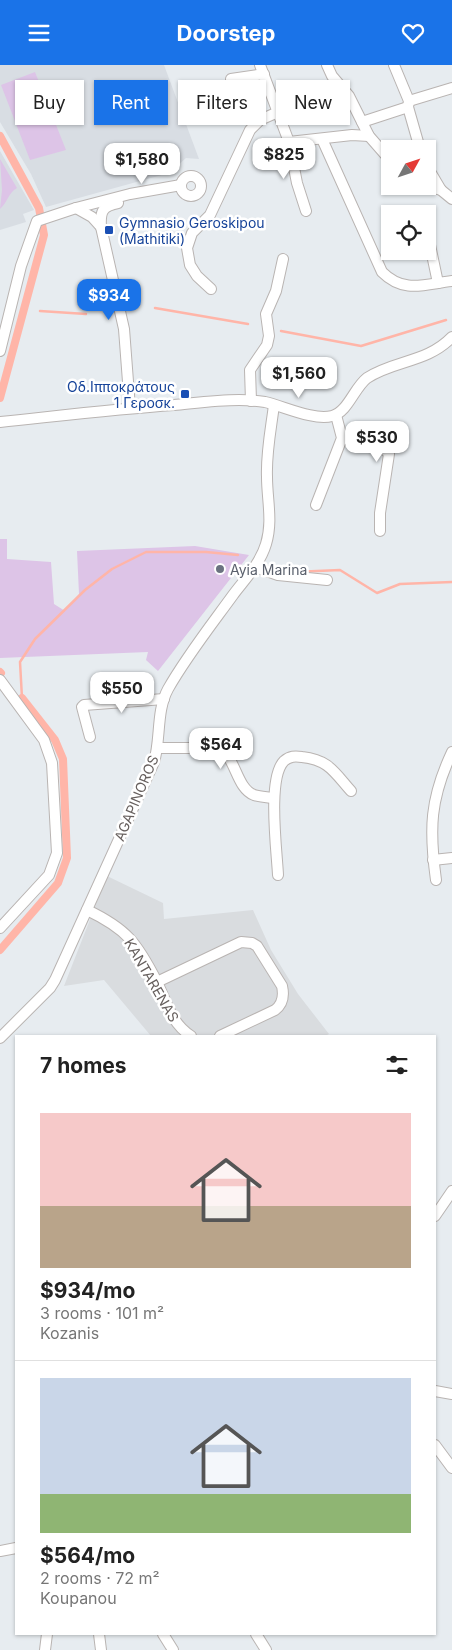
<!DOCTYPE html>
<meta charset="utf-8">
<style>
body{margin:0;font-family:Inter,sans-serif;background:#f6f6f6;color:#222;height:100vh;display:flex;flex-direction:column;font-size:19px;white-space:nowrap}
*{box-sizing:border-box;margin:0}
p{font-size:16px;color:#767676}
.icon{flex:none;width:28px;height:28px;fill:none;stroke:currentColor;stroke-width:2;stroke-linecap:round;stroke-linejoin:round}
.map{position:relative;flex:1;overflow:hidden}
.drawer{position:absolute;left:15px;top:970px;width:421px;height:600px;display:flex;flex-direction:column;background:#fff;border-radius:0px;box-shadow:0 1px 4px #0004}
.drawer>*{flex:none}
.banner{position:absolute;left:15px;top:15px;width:422px;height:45px;display:flex;gap:10px}
.needle{width:32px;rotate:50deg}
.controls{position:absolute;left:381px;top:75px;display:grid;gap:10px}
.controls a{display:grid;place-items:center;width:55px;height:55px;border-radius:0px;background:#fff;box-shadow:0 1px 4px #0004;font-size:25px}
.price{position:absolute;translate:-50% -42px;padding:0 11px;border-radius:10px;background:#fff;color:#222;font-size:16px;line-height:32px;filter:drop-shadow(0 1px 2px #0008)}
.price::after{content:'';position:absolute;left:50%;top:30px;width:15px;height:11px;margin-left:-8px;background:inherit;clip-path:polygon(0 0,100% 0,50% 100%)}
.price.current{background:#1a73e8;color:#fff}
ul{padding:0;list-style:none}
li{display:grid;align-content:center;gap:10px;height:265px;padding:0 25px}
li+li{border-top:1px solid #e0e0e0}
li span{display:grid;place-items:center;height:155px;border-radius:0px;color:#555}
li>.icon{margin-inline-start:auto}
span .icon{width:90px;height:90px;fill:#fffc;stroke-width:1}
li b{font-size:21px}
h2{display:flex;justify-content:space-between;align-items:center;height:60px;padding:0 25px;font-size:21px}
.chip{padding:0 18px;border-radius:0px;background:#fff;box-shadow:0 1px 4px #0004;font-size:18px;line-height:45px}
.chip.current{background:#1a73e8;color:#fff}
header{display:flex;justify-content:space-between;align-items:center;height:65px;padding:0 25px;background:#1a73e8;color:#fff;font-size:22px;font-weight:700}
.map>svg:first-child{display:block}
.industrial{fill:#d9dcdf}
.education{fill:#d8dde3}
.green{fill:#ddc4e7}
.lines{fill:none;stroke-linecap:round;stroke-linejoin:round}
.stream{stroke:#ffb5a8;stroke-width:2.5}
.canal{stroke:#ffb5a8;stroke-width:8}
.minor-casing{stroke:#b9b4b2;stroke-width:12}
.minor{stroke:#fff;stroke-width:10}
.transit-dot{fill:#1a4fb4;stroke:#fff;stroke-width:2}
.worship-dot{fill:#6b7280;stroke:#fff;stroke-width:2}
.labels{text-anchor:middle;dominant-baseline:central;stroke-width:5;stroke-linejoin:round;paint-order:stroke}
.transit-label{font-size:14px;fill:#164399;stroke:#fff;text-anchor:start}
.worship-label{font-size:14px;fill:#5b616d;stroke:#fff;text-anchor:start}
.street-label{font-size:14px;fill:#67605e;stroke:#fff}
</style>
<header><svg class="icon" aria-label="menu" viewBox="0 0 24 24"><path d="M4 6h16M4 12h16M4 18h16"/></svg>Doorstep<svg class="icon" aria-label="heart" viewBox="0 0 24 24"><path d="M12 20l-8-8c-3-5 5-10 8-4 3-6 11-1 8 4z"/></svg></header>
<div class="map">
<svg width="452" height="1585" viewBox="0 0 452 1585">
<rect width="100%" height="100%" fill="#e7ecf0"/>
<polygon class="industrial" points="107,811 163,838 164,854 253,845 271,885 298,929 329,969 325,971 151,971 104,915 64,921"/>
<g class="education">
<polygon points="0,0 164,0 199,94 186,93 169,108 46,142 31,109 0,57"/>
<polygon points="0,86 34,145 23,149 26,157 0,165"/>
</g>
<g class="green">
<polygon points="35,7 66,85 30,95 1,20"/>
<path d="M0,94L17,123C8,128 8,137 0,144L2,125Z"/>
<polygon points="0,474 7,474 7,494 51,497 54,539 65,546 79,529 77,486 195,481 249,490 158,606 146,595 148,587 0,593"/>
</g>
<g class="lines">
<g class="stream">
<polyline points="155,243 248,259"/>
<polyline points="40,246 86,249"/>
<polyline points="281,266 361,281 446,255"/>
<polyline points="276,503 288,506"/>
<polyline points="294,507 340,505 377,528 400,519 452,517"/>
<polyline points="22,633 20,597 35,574 85,525 112,504 146,487 206,487 238,490"/>
</g>
<g class="canal">
<polyline points="0,71 39,143 44,170 0,333"/>
<polyline points="0,607 1,608"/>
<polyline points="0,885 58,818 67,793 63,694 55,675 22,633"/>
</g>
<defs>
<g id="minor">
<polyline points="260,0 289,77 297,118 306,146"/>
<polyline points="327,0 332,11 349,31 369,71 390,95"/>
<polyline points="394,0 409,36 408,42 420,84"/>
<polyline points="231,14 264,9"/>
<polyline points="409,36 452,23"/>
<polyline points="362,57 408,42"/>
<path d="M322,74L382,207C404,229 425,219 452,216"/>
<polyline points="289,77 352,70 369,71"/>
<polyline points="428,103 441,125"/>
<circle cx="191" cy="121" r="10"/>
<polyline points="427,121 441,125 452,134"/>
<path d="M118,138C102,141 100,147 101,162L124,264L130,343"/>
<polyline points="76,143 92,152 101,162"/>
<polyline points="430,180 438,218"/>
<polyline points="211,224 197,211 190,200 187,183 192,168 210,150 250,65 260,55 278,47"/>
<polyline points="0,286 21,201 37,156 76,143 130,129 181,120"/>
<polyline points="251,336 250,305 267,280 269,271 266,249 276,226 283,194"/>
<path d="M0,357C58,351 116,344 174,340C195,338 217,335 239,335C247,335 257,336 265,337C283,341 314,356 332,351C348,347 354,323 367,313C394,295 427,298 452,272"/>
<polyline points="342,373 384,384 389,389 380,448 380,466"/>
<polyline points="316,440 342,373 336,350"/>
<polyline points="255,502 278,510 327,515"/>
<polyline points="0,615 44,675 52,698 57,788 49,810 0,863"/>
<polyline points="90,672 82,642 84,640 164,634"/>
<path d="M157,683H219C236,692 236,723 254,730C260,732 267,732 273,733"/>
<polyline points="433,795 452,793"/>
<path d="M278,810C277,787 267,713 284,696C290,691 295,691 302,692C329,695 334,707 351,726"/>
<path d="M436,815C429,764 430,734 452,687"/>
<path d="M87,845C127,864 137,878 157,917C167,938 171,958 191,971"/>
<path d="M157,917L241,877L252,878L257,881L282,921C284,930 283,939 275,945L220,971"/>
<path d="M0,973L50,923L55,915L154,697C161,674 156,646 168,624C186,592 212,559 233,530C245,514 260,499 266,479C273,456 267,435 267,412C266,387 271,364 274,340"/>
<polyline points="435,1151 452,1126"/>
<polyline points="435,1326 452,1329"/>
<polyline points="435,1380 452,1403"/>
<polyline points="0,1486 16,1483"/>
<polyline points="99,1569 101,1585"/>
<polyline points="163,1569 173,1585"/>
<polyline points="256,1569 266,1585"/>
<polyline points="45,1585 47,1569"/>
</g>
</defs>
<use href="#minor" class="minor-casing"/>
<use href="#minor" class="minor"/>
</g>
<g class="transit-dot">
<rect x="104" y="160" width="10" height="10" rx="2.5"/>
<rect x="180" y="324" width="10" height="10" rx="2.5"/>
</g>
<circle class="worship-dot" cx="220" cy="504" r="5"/>
<g class="labels">
<g class="transit-label">
<text x="119" y="157">Gymnasio Geroskipou<tspan x="119" dy="16">(Mathitiki)</tspan></text>
<text x="175" y="321" text-anchor="end">Οδ.Ιπποκράτους<tspan x="175" dy="16">1 Γεροσκ.</tspan></text>
</g>
<g class="worship-label">
<text x="230" y="504">Ayia Marina</text>
</g>
<g class="street-label">
<text transform="translate(136 733) rotate(-67)">AGAPINOROS</text>
<text transform="translate(152 915) rotate(60)">KANTARENAS</text>
</g>
</g>
</svg>
<div class="controls">
<a><svg class="needle" viewBox="-14 -14 28 28"><path d="M0-13l5 13h-10z" fill="#e53935"/><path d="M0 13l5-13h-10z" fill="#767676"/></svg></a>
<a><svg class="icon" aria-label="locate" viewBox="0 0 24 24"><circle cx="12" cy="12" r="6"/><path d="M12 2v4M12 18v4M2 12h4M18 12h4"/></svg></a>
</div>
<b class="price" style="left:284px;top:115px">$825</b>
<b class="price" style="left:142px;top:120px">$1,580</b>
<b class="price current" style="left:109px;top:256px">$934</b>
<b class="price" style="left:299px;top:334px">$1,560</b>
<b class="price" style="left:377px;top:398px">$530</b>
<b class="price" style="left:122px;top:649px">$550</b>
<b class="price" style="left:221px;top:705px">$564</b>
<div class="banner">
<a class="chip">Buy</a>
<a class="chip current">Rent</a>
<a class="chip">Filters</a>
<a class="chip">New</a>
</div>
<section class="drawer">
<h2>7 homes<svg class="icon" aria-label="filters" viewBox="0 0 24 24"><path d="M4 7h16M4 17h16"/><circle cx="9" cy="7" r="2"/><circle cx="15" cy="17" r="2"/></svg></h2>
<ul>
<li><span style="background:linear-gradient(#f6c9c9 60%,#b9a48a 0)"><svg class="icon" aria-label="home" viewBox="0 0 24 24"><path d="M3 11l9-7 9 7M6 9v11h12V9"/></svg></span><div><b>$934/mo</b><p>3 rooms · 101 m²</p><p>Kozanis</p></div></li>
<li><span style="background:linear-gradient(#c9d6e8 75%,#8fb573 0)"><svg class="icon" aria-label="home" viewBox="0 0 24 24"><path d="M3 11l9-7 9 7M6 9v11h12V9"/></svg></span><div><b>$564/mo</b><p>2 rooms · 72 m²</p><p>Koupanou</p></div></li>
</ul>
</section>
</div>
